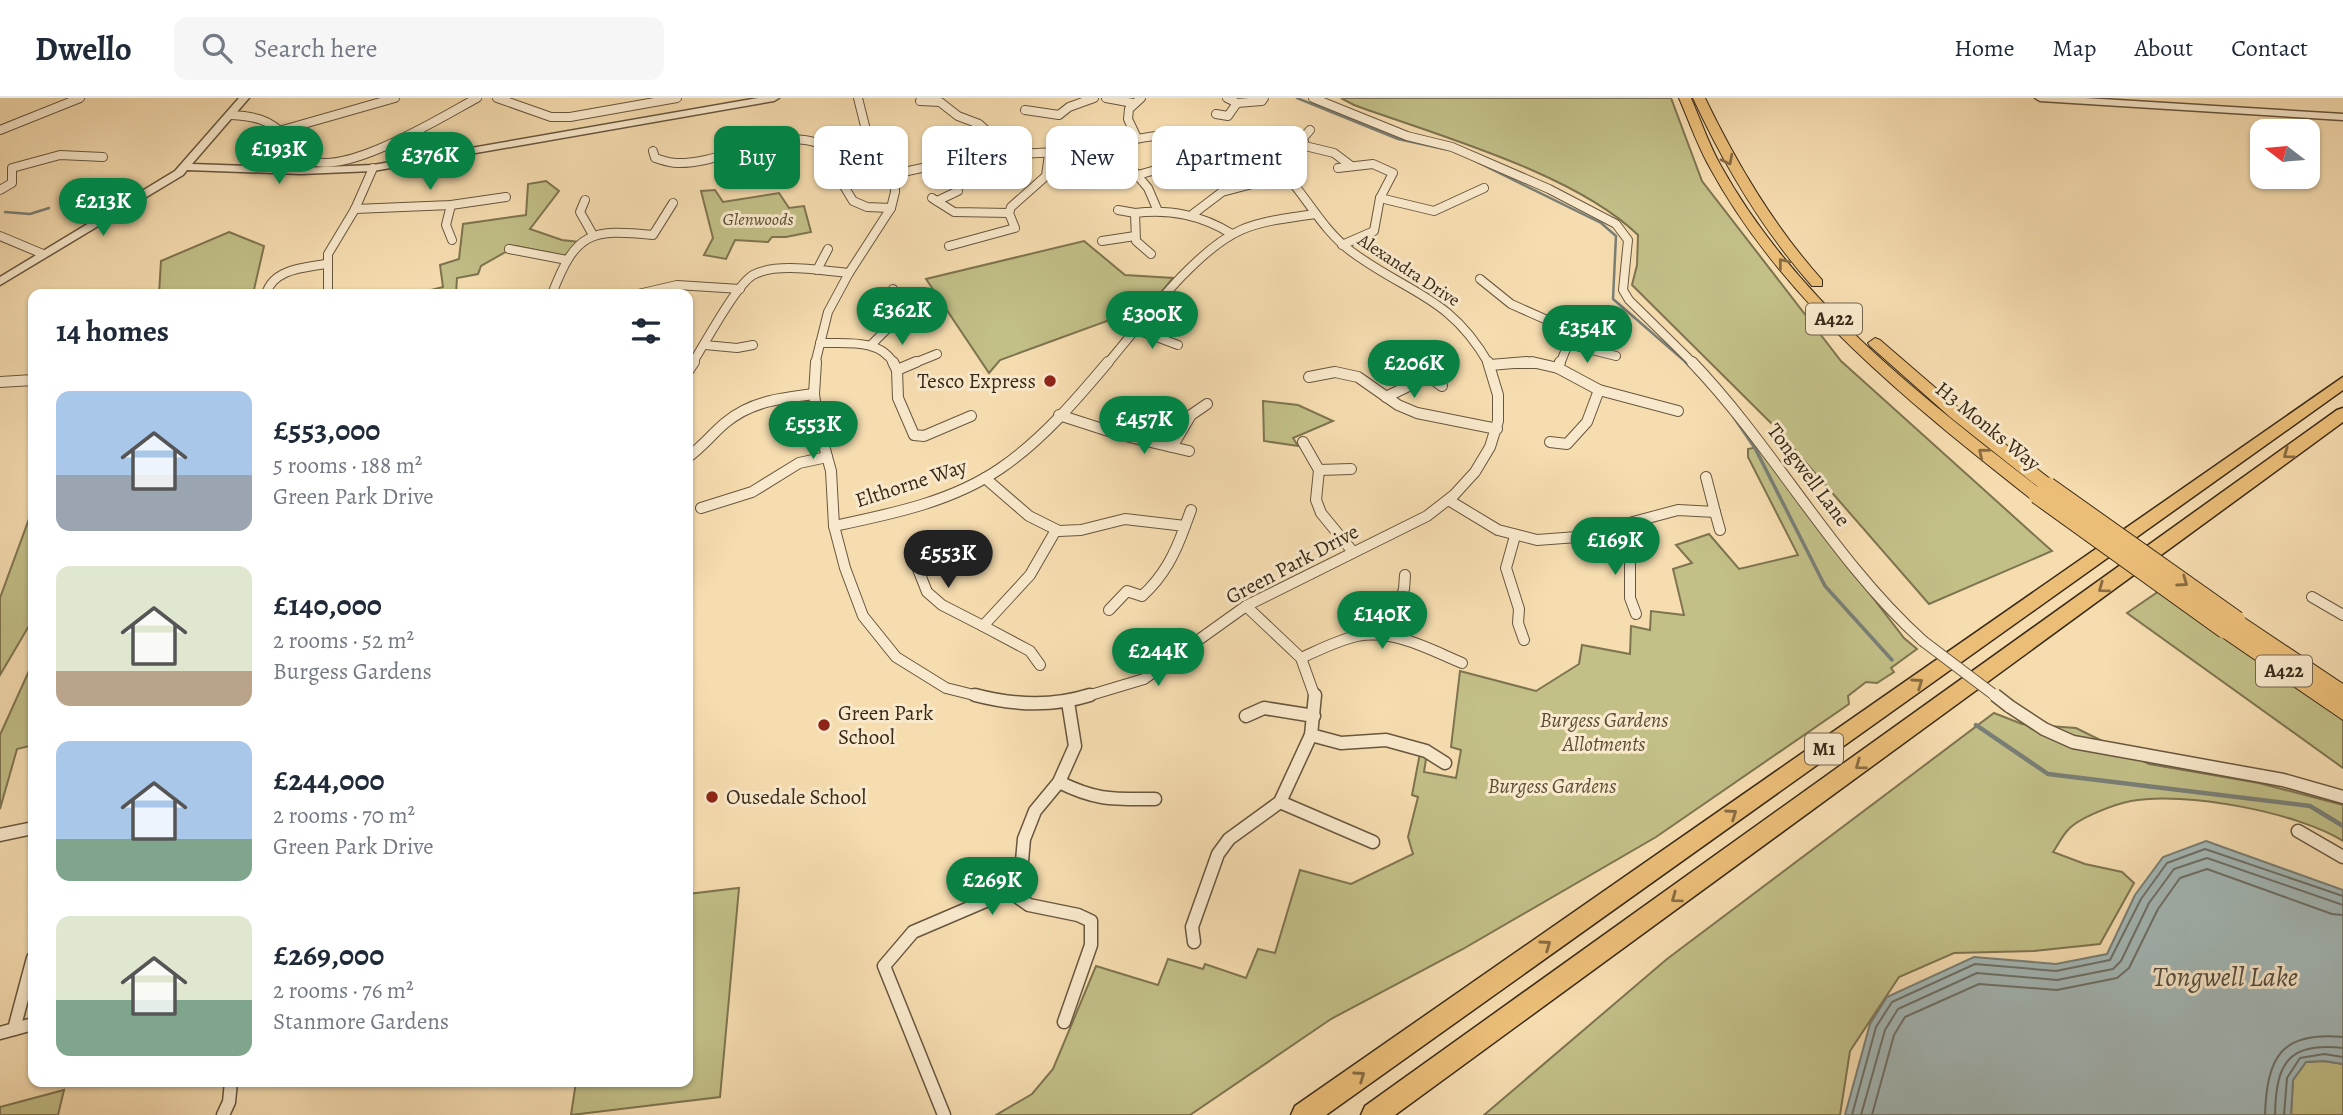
<!DOCTYPE html>
<meta charset="utf-8">
<style>
body{margin:0;font-family:Alegreya,serif;background:#f6f6f7;color:#1f2937;height:100vh;display:flex;flex-direction:column;font-size:26px;white-space:nowrap}
*{box-sizing:border-box;margin:0}
p{font-size:23px;color:#747a83}
.icon{flex:none;width:38px;height:38px;fill:none;stroke:currentColor;stroke-width:2;stroke-linecap:round;stroke-linejoin:round}
.map{position:relative;flex:1;overflow:hidden}
.details{position:absolute;left:28px;top:191px;width:665px;height:798px;display:flex;flex-direction:column;background:#fff;border-radius:14px;box-shadow:0 2px 5px #0004}
.details>*{flex:none}
.top-card{position:absolute;left:714px;top:28px;width:665px;height:63px;display:flex;gap:14px}
.needle{width:46px;rotate:286deg}
.buttons{position:absolute;left:2250px;top:21px;display:grid;gap:14px}
.buttons a{display:grid;place-items:center;width:70px;height:70px;border-radius:14px;background:#fff;box-shadow:0 2px 5px #0004;font-size:35px}
.price{position:absolute;translate:-50% -60px;padding:0 16px;border-radius:24px;background:#0b8043;color:#fff;font-size:23px;line-height:46px;filter:drop-shadow(0 2px 4px #0008)}
.price::after{content:'';position:absolute;left:50%;top:42px;width:21px;height:16px;margin-left:-10px;background:inherit;clip-path:polygon(0 0,100% 0,50% 100%)}
.price.on{background:#222;color:#fff}
ul{padding:0;list-style:none}
li{display:flex;align-items:center;gap:21px;height:175px;padding:0 28px}
li span{display:grid;place-items:center;flex:none;width:196px;height:140px;border-radius:14px;color:#555}
li>.icon{margin-inline-start:auto}
span .icon{width:84px;height:84px;fill:#fffc;stroke-width:1}
li b{font-size:30px}
h2{display:flex;justify-content:space-between;align-items:center;height:84px;padding:0 28px;font-size:30px}
.chip{padding:0 24px;border-radius:14px;background:#fff;box-shadow:0 2px 5px #0004;font-size:24px;line-height:63px}
.chip.on{background:#0b8043;color:#fff}
header{display:flex;align-items:center;gap:42px;box-sizing:border-box;height:98px;padding:0 35px;background:#fff;border-bottom:2px solid #e0e1e3}
header strong{font-size:33px}
nav{display:flex;gap:38px;margin-inline-start:auto;font-size:24px}
.search{width:490px;height:63px;background:#f6f6f7;display:flex;align-items:center;gap:18px;box-sizing:border-box;padding:0 24px;border-radius:14px;color:#747a83;font-size:26px}
.map>svg:first-child{display:block}
.green{fill:#c2bf87;stroke:#7e7450;stroke-width:2}
.water{fill:#a3b8b7;stroke:#797f77;stroke-width:2}
.lines{fill:none;stroke-linecap:round;stroke-linejoin:round}
.shore{stroke:#6e7068;stroke-width:2}
.stream-far2{stroke:#797f77;stroke-width:2.5}
.stream-far1{stroke:#797f77;stroke-width:3.5}
.stream{stroke:#797f77;stroke-width:4.5}
.minor-far2-casing{stroke:#68563e;stroke-width:10}
.minor-far1-casing{stroke:#68563e;stroke-width:12}
.minor-casing{stroke:#68563e;stroke-width:15}
.tertiary-casing{stroke:#68563e;stroke-width:3}
.primary-casing{stroke:#392918;stroke-width:2}
.motorway-casing{stroke:#392918;stroke-width:3}
.minor-far2{stroke:#f9e9cc;stroke-width:8}
.minor-far1{stroke:#f9e9cc;stroke-width:10}
.minor{stroke:#f9e9cc;stroke-width:12}
.tertiary{fill:#f9e9cc;fill-rule:evenodd}
.primary{fill:#ebbe78;fill-rule:evenodd}
.motorway{fill:#ebbe78;fill-rule:evenodd}
.minor-bridge-far1-casing{stroke:#68563e;stroke-width:12;stroke-linecap:butt}
.minor-bridge-casing{stroke:#68563e;stroke-width:15;stroke-linecap:butt}
.primary-bridge-casing{stroke:#392918;stroke-width:19;stroke-linecap:butt}
.minor-bridge-far1{stroke:#f9e9cc;stroke-width:10}
.minor-bridge{stroke:#f9e9cc;stroke-width:12}
.primary-bridge{stroke:#ebbe78;stroke-width:17}
.oneway{stroke:#896c43}
.poi-dot{fill:#8f2418;stroke:#f9e9cc;stroke-width:2.5}
.labels{text-anchor:middle;dominant-baseline:central;stroke-width:6;stroke-linejoin:round;paint-order:stroke}
.far-park-label{font-size:18px;font-style:italic;fill:#5b4e34;stroke:#f9e9cc}
.far-street-label{font-size:18px;fill:#392918;stroke:#f9e9cc}
.shield{fill:#f9e9cc;stroke:#73634e;stroke-width:2}
.shield-label{font-size:19px;font-weight:bold;fill:#392918}
.poi-label{font-size:21px;fill:#392918;stroke:#f9e9cc;text-anchor:start}
.street-label{font-size:21px;fill:#392918;stroke:#f9e9cc}
.park-label{font-size:21px;font-style:italic;fill:#5b4e34;stroke:#f9e9cc}
.near-water-label{font-size:28px;font-style:italic;fill:#544d40;stroke:#f9e9cc}
</style>
<header>
<strong>Dwello</strong>
<div class="search"><svg class="icon" aria-label="search" viewBox="0 0 24 24"><circle cx="10" cy="10" r="6"/><path d="M15 15l6 6"/></svg>Search here</div>
<nav><a>Home</a><a>Map</a><a>About</a><a>Contact</a></nav>
</header>
<div class="map">
<svg width="2343" height="1017" viewBox="0 0 2343 1017">
<rect width="100%" height="100%" fill="#f6ddb0"/>
<filter id="stains"><feTurbulence type="fractalNoise" baseFrequency=".00286" numOctaves="4"/><feColorMatrix values="0 0 0 0 .2 0 0 0 0 .09 0 0 0 0 .02 0 0 0 .5 -.17"/></filter>
<radialGradient id="worn" r=".72"><stop offset=".6" stop-color="#630" stop-opacity="0"/><stop offset="1" stop-color="#630" stop-opacity=".3"/></radialGradient>
<g class="green">
<path d="M1341,0H1671L1702,83L1841,263L2052,453L1929,506L1774,328L1632,187L1637,167L1638,137C1574,75 1439,38 1354,7Z"/>
<polygon points="546,83 559,93 530,131 562,142 580,144 565,158 516,148 481,168 478,176 457,180 456,196 415,196 443,189 440,167 459,161 463,126 526,117 528,86"/>
<polygon points="715,92 723,104 779,95 789,110 804,108 811,134 786,139 772,139 768,144 735,142 726,161 704,157 713,140 701,93"/>
<polygon points="229,134 264,148 253,196 159,196 161,163"/>
<polygon points="1084,143 1125,177 1173,180 1151,207 1000,262 989,275 926,181"/>
<polygon points="1263,303 1298,307 1333,323 1293,340 1298,348 1264,343"/>
<polygon points="1757,349 1904,540 1917,551 1891,570 1894,574 1877,585 1866,584 1848,598 1849,606 1656,739 1463,851 1331,921 1190,1017 996,1017 1032,996 1053,971 1096,868 1158,887 1168,861 1203,871 1205,866 1246,880 1258,851 1275,855 1300,772 1351,786 1413,756 1408,739 1418,699 1412,697 1420,655 1426,661 1424,674 1456,680 1461,652 1451,649 1460,573 1536,593 1579,566 1582,547 1630,556 1631,528 1650,532 1651,513 1684,517 1673,471 1692,465 1676,447 1709,436 1739,471 1798,457 1748,359 1748,351"/>
<polygon points="33,410 33,521 0,577 0,500"/>
<polygon points="2165,489 2343,614 2343,670 2127,515"/>
<polygon points="33,564 33,647 17,651 0,711 0,637"/>
<path d="M1994,615L2022,626L2076,630L2149,666L2259,685L2343,707V743C2297,714 2184,693 2131,703C2115,706 2078,720 2068,732C2062,738 2058,747 2053,754L2085,766L2122,774L2134,785L2100,846L2034,853L1954,855L1899,879L1850,953L1840,1017H1484L1667,861Z"/>
<polygon points="739,790 720,999 571,1017 576,984 688,984 688,796"/>
<polygon points="2324,963 2343,966 2343,1017 2291,1017 2293,982 2306,964"/>
<polygon points="64,992 58,1017 0,1017 0,1009"/>
</g>
<polygon class="water" points="2206,743 2343,792 2343,966 2324,963 2306,964 2293,982 2291,1017 1845,1017 1870,926 1887,899 1974,859 2056,866 2107,856 2135,797 2163,759"/>
<g class="lines">
<g class="shore">
<polyline points="1852,1017 1876,929 1892,904 1975,866 2056,873 2110,862 2141,801 2167,765 2205,751 2343,798"/>
<polyline points="1861,1017 1885,932 1898,911 1977,875 2057,882 2113,871 2121,863 2149,805 2174,771 2207,760 2343,807"/>
<polyline points="1872,1017 1894,937 1905,919 1979,886 2057,892 2117,880 2129,870 2158,811 2180,780 2207,771 2332,816 2343,817"/>
<path d="M2265,1017C2267,959 2281,933 2343,939"/>
<path d="M2275,1017C2276,965 2288,944 2343,950"/>
<polyline points="2284,1017 2287,980 2300,960 2324,956 2343,959"/>
</g>
<g class="stream-far2">
<polyline points="1297,0 1398,41 1449,52"/>
<polyline points="1473,62 1601,125 1616,138 1613,201 1688,266"/>
<polyline points="5,114 30,116 49,110"/>
</g>
<g class="stream-far1">
<polyline points="1686,264 1690,268"/>
<polyline points="1734,319 1755,350 1825,488 1892,562"/>
</g>
<polyline class="stream" points="1976,627 2048,676 2310,708 2343,728"/>
<defs>
<g id="minor-far2">
<polyline points="497,0 551,19 570,19 677,0"/>
<polyline points="858,0 866,32 888,61 895,76"/>
<polyline points="1106,0 1133,5"/>
<polyline points="1227,0 1237,5 1262,3 1264,0"/>
<polyline points="1313,0 1407,38 1452,49 1549,91 1616,126 1628,142 1623,192 1629,202 1694,266"/>
<polyline points="920,3 940,4 958,18 979,26 991,37 992,57"/>
<polyline points="1025,12 1059,17 1069,9 1094,0"/>
<polyline points="1216,16 1228,18 1237,5"/>
<path d="M231,17C253,18 269,21 285,38C292,45 298,55 308,61C343,81 443,18 477,0"/>
<polyline points="0,32 80,0"/>
<polyline points="1310,32 1303,40 1305,48 1334,55 1350,67"/>
<polyline points="279,33 395,0"/>
<polyline points="1136,38 1128,21 1129,11 1141,0"/>
<path d="M653,53L655,60C662,62 669,65 677,65C725,66 769,30 818,45L853,103L867,109L891,110"/>
<polyline points="1338,70 1373,66 1393,75 1380,100 1374,133 1342,147"/>
<polyline points="1132,71 1148,90 1157,111"/>
<path d="M895,76C923,70 950,63 978,59C1008,55 1038,56 1068,53C1132,45 1203,16 1263,57C1300,81 1315,127 1352,154C1409,196 1450,198 1489,266"/>
<polyline points="1138,77 1173,67"/>
<polyline points="0,92 12,85 12,70 60,57 103,59"/>
<polyline points="932,100 954,114 1009,115"/>
<polyline points="1380,100 1434,113 1484,90"/>
<polyline points="585,102 580,114 593,137"/>
<polyline points="937,103 958,93"/>
<polyline points="451,107 446,127 452,142"/>
<polyline points="355,111 451,107 506,99"/>
<polyline points="1118,112 1135,115"/>
<polyline points="1193,116 1222,94 1256,85"/>
<polyline points="0,138 43,156"/>
<polyline points="1102,143 1135,138"/>
<polyline points="949,148 1015,130 1009,115 1011,109 1046,78 1049,56"/>
<polyline points="509,151 567,162"/>
<path d="M1151,156L1136,143L1135,115C1171,111 1201,117 1232,136"/>
<polyline points="817,172 828,151"/>
<polyline points="1480,181 1511,206 1556,226 1568,246 1560,266"/>
<path d="M266,196C273,171 303,170 325,166"/>
<polyline points="328,196 328,156 355,111 373,70"/>
<path d="M552,196C576,133 591,131 653,137L673,105"/>
<polyline points="638,196 677,187 740,191"/>
<polyline points="1556,226 1574,220 1569,214"/>
<polyline points="1135,231 1178,247"/>
<path d="M820,245C845,246 880,240 894,266"/>
<polyline points="1568,246 1616,258"/>
<polyline points="705,247 737,250 753,247"/>
<polyline points="871,247 887,231 888,209 893,191"/>
<path d="M692,266C704,247 736,187 753,177C776,164 823,173 849,175"/>
<polyline points="815,266 828,214 849,175 891,110 895,94 895,76"/>
<polyline points="912,266 937,256"/>
<path d="M1107,266C1141,226 1194,153 1241,132C1264,122 1290,120 1315,116"/>
<polyline points="1503,266 1540,266"/>
</g>
<g id="minor-far1">
<polyline points="816,264 814,296 818,326 831,373 834,428 845,470 863,518 896,559 946,590 982,599"/>
<polyline points="893,264 897,272 898,300 914,337 924,338 971,318"/>
<polyline points="1532,264 1558,270 1599,292 1678,313"/>
<path d="M1692,264C1776,352 1833,462 1923,543"/>
<polyline points="1411,265 1442,288"/>
<polyline points="1490,267 1527,264"/>
<polyline points="1558,270 1560,264"/>
<polyline points="897,272 916,264"/>
<polyline points="688,273 694,264"/>
<polyline points="1309,279 1335,274 1358,279 1398,307 1417,315 1497,331"/>
<polyline points="0,284 33,282"/>
<polyline points="1386,299 1429,278"/>
<polyline points="1059,317 1121,337 1172,349 1191,317 1207,306"/>
<polyline points="1303,344 1319,372 1316,402 1321,415 1353,454"/>
<polyline points="1550,344 1567,346 1587,324 1599,292"/>
<polyline points="1172,349 1189,353"/>
<path d="M688,359C702,349 712,336 725,325C751,303 782,300 814,296"/>
<polyline points="1319,372 1351,371"/>
<path d="M985,380L1029,418L1059,433L1081,432L1125,421L1185,428C1175,456 1164,478 1142,498L1127,493L1109,512"/>
<polyline points="1450,403 1498,432 1537,442 1577,439 1678,412 1715,414 1706,379"/>
<polyline points="701,410 752,394 799,365 827,359"/>
<polyline points="1715,414 1720,432"/>
<path d="M834,428C891,416 952,404 1001,370C1042,342 1076,302 1108,264"/>
<polyline points="1185,428 1191,412"/>
<polyline points="1608,431 1630,458 1630,500 1636,516"/>
<polyline points="1515,438 1506,470 1519,511 1518,525 1524,542"/>
<polyline points="912,456 927,494 942,507 983,528"/>
<polyline points="2312,499 2343,517"/>
<polyline points="1246,508 1301,560 1315,599"/>
<polyline points="1388,538 1404,491 1405,477"/>
<path d="M1301,560C1319,552 1338,542 1357,538C1394,531 1429,551 1462,565"/>
<polyline points="1040,567 1030,553 983,528 1030,477 1056,432"/>
<polyline points="1084,599 1144,581 1246,508 1427,418 1454,397 1475,374 1490,349 1498,323 1498,297 1488,264"/>
</g>
<g id="minor">
<path d="M975,597C1013,607 1052,609 1090,597"/>
<polyline points="2009,608 2044,631 2073,644 2283,682 2343,699"/>
<polyline points="1246,618 1264,610 1314,618"/>
<polyline points="1311,637 1341,645 1386,642 1426,653 1445,665"/>
<path d="M1059,684C1097,703 1114,701 1155,701"/>
<polyline points="1280,704 1373,744"/>
<polyline points="2298,733 2343,759"/>
<polyline points="0,737 33,730"/>
<polyline points="1009,793 1029,807 1078,817 1091,823 1091,847 1064,924"/>
<polyline points="1194,844 1192,829 1218,756 1229,741 1280,704 1311,637 1315,597"/>
<polyline points="14,931 33,860"/>
<polyline points="0,935 33,926"/>
<polyline points="223,1017 229,1004 231,984"/>
<polyline points="944,1017 884,868 913,834 1009,793 1021,774 1024,741 1035,713 1059,684 1075,648 1068,604"/>
</g>
<g id="tertiary">
<polygon points="239,0 249,0 192,66 301,70 373,67 758,0 779,0 774,3 373,73 301,76 187,72 183,77 0,187 0,179 175,73"/>
<polygon points="2035,0 2085,0 2343,16 2343,22 2040,3"/>
</g>
<g id="primary">
<path d="M1679,0H1691C1701,23 1709,47 1721,68C1796,203 1923,300 2043,393L2045,397L2043,401H2031C1911,306 1783,205 1709,68C1697,46 1689,23 1679,0Z"/>
<path d="M1693,0H1705C1737,66 1773,127 1822,182V188H1812C1762,131 1725,69 1693,0Z"/>
<polygon points="1875,240 1880,242 1960,311 2054,384 2056,388 2054,392 2042,392 1950,319 1870,248 1868,245"/>
<polygon points="2237,515 2343,586 2343,622 2219,537 2216,532 2219,527 2231,527 2228,522 2231,517"/>
</g>
<g id="motorway">
<polygon points="2343,279 2343,292 1326,1017 1291,1017 1295,1008"/>
<polygon points="2343,310 2343,324 1395,1017 1361,1017 1365,1008 2337,312"/>
</g>
</defs>
<use href="#minor-far2" class="minor-far2-casing"/>
<use href="#minor-far1" class="minor-far1-casing"/>
<use href="#minor" class="minor-casing"/>
<use href="#tertiary" class="tertiary-casing"/>
<use href="#primary" class="primary-casing"/>
<use href="#motorway" class="motorway-casing"/>
<use href="#minor-far2" class="minor-far2"/>
<use href="#minor-far1" class="minor-far1"/>
<use href="#minor" class="minor"/>
<use href="#tertiary" class="tertiary"/>
<use href="#primary" class="primary"/>
<use href="#motorway" class="motorway"/>
<defs>
<polyline id="minor-bridge-far1" points="1923,543 1997,599"/>
<polyline id="minor-bridge" points="1995,597 2009,608"/>
<g id="primary-bridge">
<polyline points="2048,388 2237,522"/>
<polyline points="2037,397 2225,532"/>
</g>
</defs>
<use href="#minor-bridge-far1" class="minor-bridge-far1-casing"/>
<use href="#minor-bridge" class="minor-bridge-casing"/>
<use href="#primary-bridge" class="primary-bridge-casing"/>
<use href="#minor-bridge-far1" class="minor-bridge-far1"/>
<use href="#minor-bridge" class="minor-bridge"/>
<use href="#primary-bridge" class="primary-bridge"/>
</g>
<defs><path id="oneway-chevron" d="M-2-3.5L2.5 0L-2 3.5" fill="none" stroke-width="1.6" stroke-linecap="round" stroke-linejoin="round" transform="scale(1.75)"/></defs>
<g class="oneway">
<use href="#oneway-chevron" transform="translate(1728 62) rotate(63)"/>
<use href="#oneway-chevron" transform="translate(1783 165) rotate(-129)"/>
<use href="#oneway-chevron" transform="translate(1983 355) rotate(-141)"/>
<use href="#oneway-chevron" transform="translate(2288 356) rotate(144)"/>
<use href="#oneway-chevron" transform="translate(2183 484) rotate(35)"/>
<use href="#oneway-chevron" transform="translate(2103 490) rotate(144)"/>
<use href="#oneway-chevron" transform="translate(1918 585) rotate(-35)"/>
<use href="#oneway-chevron" transform="translate(1860 667) rotate(144)"/>
<use href="#oneway-chevron" transform="translate(1732 716) rotate(-35)"/>
<use href="#oneway-chevron" transform="translate(1676 800) rotate(144)"/>
<use href="#oneway-chevron" transform="translate(1546 847) rotate(-35)"/>
<use href="#oneway-chevron" transform="translate(1360 978) rotate(-35)"/>
</g>
<g class="poi-dot">
<circle cx="1050" cy="283" r="7"/>
<circle cx="824" cy="627" r="7"/>
<circle cx="712" cy="699" r="7"/>
</g>
<g class="labels">
<g class="far-park-label">
<text x="758" y="121">Glenwoods</text>
</g>
<g class="far-street-label">
<text transform="translate(1409 172) rotate(33)">Alexandra Drive</text>
</g>
<g class="shield">
<rect x="1806" y="205.5" width="56" height="31" rx="5"/>
<rect x="2256" y="557.5" width="56" height="31" rx="5"/>
<rect x="1805" y="635.5" width="38" height="31" rx="5"/>
</g>
<g class="shield-label">
<text x="1834" y="221">A422</text>
<text x="2284" y="573">A422</text>
<text x="1824" y="651">M1</text>
</g>
<g class="poi-label">
<text x="1036" y="283" text-anchor="end">Tesco Express</text>
<text x="838" y="615">Green Park<tspan x="838" dy="24">School</tspan></text>
<text x="726" y="699">Ousedale School</text>
</g>
<g class="street-label">
<text transform="translate(1988 328) rotate(39)">H3 Monks Way</text>
<text transform="translate(1809 377) rotate(53)">Tongwell Lane</text>
<text transform="translate(911 385) rotate(-18)">Elthorne Way</text>
<text transform="translate(1292 466) rotate(-28)">Green Park Drive</text>
</g>
<g class="park-label">
<text x="1604" y="622">Burgess Gardens<tspan x="1604" dy="24">Allotments</tspan></text>
<text x="1552" y="688">Burgess Gardens</text>
</g>
<g class="near-water-label">
<text x="2225" y="879">Tongwell Lake</text>
</g>
</g>
<rect width="100%" height="100%" filter="url(#stains)"/>
<rect width="100%" height="100%" fill="url(#worn)"/>
</svg>
<div class="buttons">
<a><svg class="needle" viewBox="-14 -14 28 28"><path d="M0-13l5 13h-10z" fill="#e53935"/><path d="M0 13l5-13h-10z" fill="#747a83"/></svg></a>
</div>
<b class="price" style="left:279px;top:88px">£193K</b>
<b class="price" style="left:430px;top:94px">£376K</b>
<b class="price" style="left:103px;top:140px">£213K</b>
<b class="price" style="left:902px;top:249px">£362K</b>
<b class="price" style="left:1152px;top:253px">£300K</b>
<b class="price" style="left:1587px;top:267px">£354K</b>
<b class="price" style="left:1414px;top:302px">£206K</b>
<b class="price" style="left:1144px;top:358px">£457K</b>
<b class="price" style="left:813px;top:363px">£553K</b>
<b class="price" style="left:1615px;top:479px">£169K</b>
<b class="price on" style="left:948px;top:492px">£553K</b>
<b class="price" style="left:1382px;top:553px">£140K</b>
<b class="price" style="left:1158px;top:590px">£244K</b>
<b class="price" style="left:992px;top:819px">£269K</b>
<div class="top-card">
<a class="chip on">Buy</a>
<a class="chip">Rent</a>
<a class="chip">Filters</a>
<a class="chip">New</a>
<a class="chip">Apartment</a>
</div>
<section class="details">
<h2>14 homes<svg class="icon" aria-label="filters" viewBox="0 0 24 24"><path d="M4 7h16M4 17h16"/><circle cx="9" cy="7" r="2"/><circle cx="15" cy="17" r="2"/></svg></h2>
<ul>
<li><span style="background:linear-gradient(#a9c7e8 60%,#9aa5b1 0)"><svg class="icon" aria-label="home" viewBox="0 0 24 24"><path d="M3 11l9-7 9 7M6 9v11h12V9"/></svg></span><div><b>£553,000</b><p>5 rooms · 188 m²</p><p>Green Park Drive</p></div></li>
<li><span style="background:linear-gradient(#dfe7d0 75%,#b9a48a 0)"><svg class="icon" aria-label="home" viewBox="0 0 24 24"><path d="M3 11l9-7 9 7M6 9v11h12V9"/></svg></span><div><b>£140,000</b><p>2 rooms · 52 m²</p><p>Burgess Gardens</p></div></li>
<li><span style="background:linear-gradient(#a9c7e8 70%,#7fa58c 0)"><svg class="icon" aria-label="home" viewBox="0 0 24 24"><path d="M3 11l9-7 9 7M6 9v11h12V9"/></svg></span><div><b>£244,000</b><p>2 rooms · 70 m²</p><p>Green Park Drive</p></div></li>
<li><span style="background:linear-gradient(#dfe7d0 60%,#7fa58c 0)"><svg class="icon" aria-label="home" viewBox="0 0 24 24"><path d="M3 11l9-7 9 7M6 9v11h12V9"/></svg></span><div><b>£269,000</b><p>2 rooms · 76 m²</p><p>Stanmore Gardens</p></div></li>
</ul>
</section>
</div>
